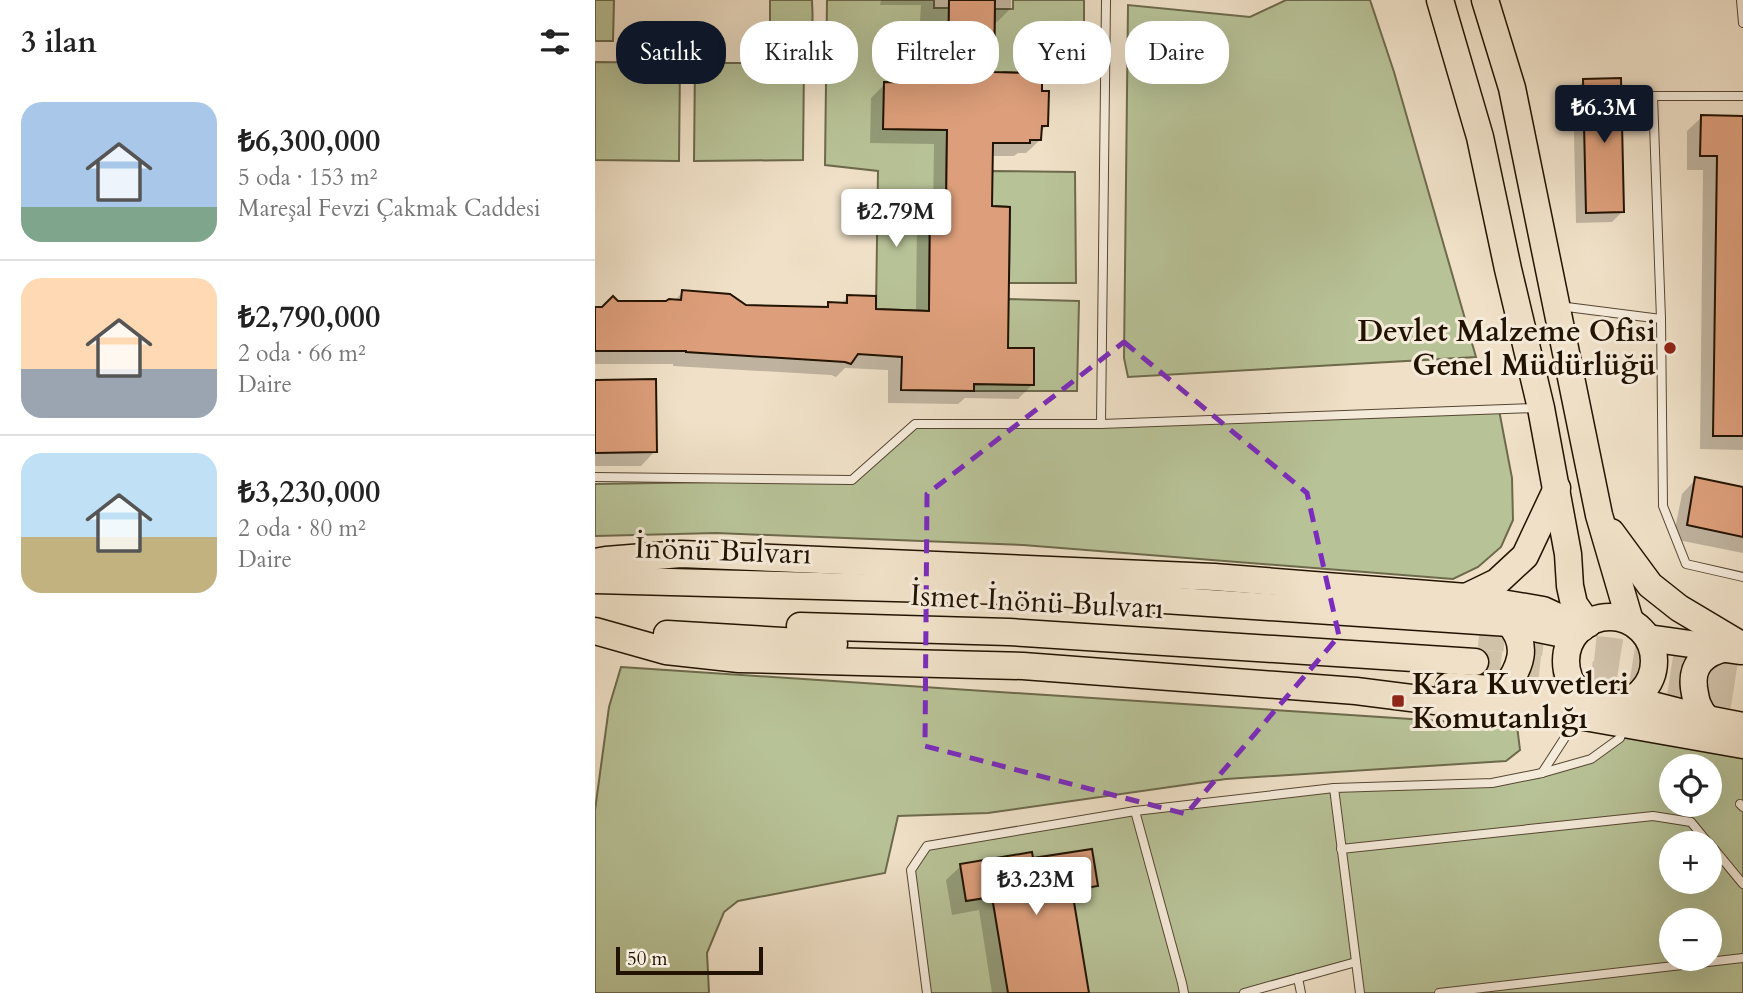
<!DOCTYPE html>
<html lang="tr">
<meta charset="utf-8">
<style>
body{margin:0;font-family:Cardo,serif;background:#f2f2f2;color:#222;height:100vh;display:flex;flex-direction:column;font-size:26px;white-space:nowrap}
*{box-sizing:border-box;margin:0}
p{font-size:23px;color:#767676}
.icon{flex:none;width:38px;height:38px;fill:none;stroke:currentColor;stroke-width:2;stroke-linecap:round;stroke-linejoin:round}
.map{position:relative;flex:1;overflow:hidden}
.sheet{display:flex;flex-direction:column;background:#fff;width:595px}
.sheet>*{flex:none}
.top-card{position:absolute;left:21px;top:21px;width:665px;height:63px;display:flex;gap:14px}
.controls{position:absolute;left:1064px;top:754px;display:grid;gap:14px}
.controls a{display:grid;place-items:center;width:63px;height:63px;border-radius:50%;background:#fff;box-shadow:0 7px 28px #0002;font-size:35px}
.scale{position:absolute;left:21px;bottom:18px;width:147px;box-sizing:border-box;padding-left:7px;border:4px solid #221301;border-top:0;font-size:19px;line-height:24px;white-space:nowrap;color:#221301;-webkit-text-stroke:5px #f5ebdb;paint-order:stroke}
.price{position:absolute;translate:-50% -60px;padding:0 16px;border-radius:7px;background:#fff;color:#222;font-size:23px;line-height:46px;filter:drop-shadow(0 2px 4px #0008)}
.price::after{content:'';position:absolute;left:50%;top:42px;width:21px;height:16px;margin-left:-10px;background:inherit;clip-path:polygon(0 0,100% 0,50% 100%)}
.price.selected{background:#111827;color:#fff}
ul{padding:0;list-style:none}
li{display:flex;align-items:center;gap:21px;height:175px;padding:0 21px}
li+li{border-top:2px solid #e0e0e0}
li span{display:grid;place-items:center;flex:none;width:196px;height:140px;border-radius:21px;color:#555}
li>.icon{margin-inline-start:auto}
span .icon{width:84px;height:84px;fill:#fffc;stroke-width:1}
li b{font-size:30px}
h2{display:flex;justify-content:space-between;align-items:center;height:84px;padding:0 21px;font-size:30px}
.pill{padding:0 24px;border-radius:28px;background:#fff;box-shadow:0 7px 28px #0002;font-size:24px;line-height:63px}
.pill.selected{background:#111827;color:#fff}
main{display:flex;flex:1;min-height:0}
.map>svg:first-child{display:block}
.green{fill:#b8c297;stroke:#6d6a4c;stroke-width:2;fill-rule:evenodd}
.shadow{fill:#0003}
.building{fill:#dd9f7b;stroke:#221301;stroke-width:2}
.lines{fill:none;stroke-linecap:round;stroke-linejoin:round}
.primary-tunnel{stroke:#d0c1a9;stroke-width:26;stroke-dasharray:26 13;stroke-linecap:butt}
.lane-casing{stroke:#554632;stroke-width:10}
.primary-casing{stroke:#221301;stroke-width:29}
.lane{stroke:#f5ebdb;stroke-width:8}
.primary{stroke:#efe0c7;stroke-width:26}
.marked{fill:none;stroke:#7b2cbf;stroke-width:5;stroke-dasharray:14 9;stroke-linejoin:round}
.poi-dot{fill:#8f2418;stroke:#f5ebdb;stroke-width:2.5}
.labels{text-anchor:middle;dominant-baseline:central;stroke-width:6;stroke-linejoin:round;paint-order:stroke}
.poi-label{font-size:30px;font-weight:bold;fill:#221301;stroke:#f5ebdb;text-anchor:end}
.street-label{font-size:30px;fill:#221301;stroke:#f5ebdb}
</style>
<main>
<section class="sheet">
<h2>3 ilan<svg class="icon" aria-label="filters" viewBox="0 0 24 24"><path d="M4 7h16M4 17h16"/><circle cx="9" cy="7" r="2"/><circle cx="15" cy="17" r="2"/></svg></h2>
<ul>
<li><span style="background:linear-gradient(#a9c7e8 75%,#7fa58c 0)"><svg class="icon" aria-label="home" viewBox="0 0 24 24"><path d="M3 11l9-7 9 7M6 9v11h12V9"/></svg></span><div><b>₺6,300,000</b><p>5 oda · 153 m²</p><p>Mareşal Fevzi Çakmak Caddesi</p></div></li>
<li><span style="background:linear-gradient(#ffd9b3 65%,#9aa5b1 0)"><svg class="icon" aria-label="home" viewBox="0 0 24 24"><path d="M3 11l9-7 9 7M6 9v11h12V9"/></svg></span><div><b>₺2,790,000</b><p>2 oda · 66 m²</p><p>Daire</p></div></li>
<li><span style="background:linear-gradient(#bfe0f5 60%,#c2b280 0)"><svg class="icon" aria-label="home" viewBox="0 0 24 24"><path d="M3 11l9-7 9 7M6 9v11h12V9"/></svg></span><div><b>₺3,230,000</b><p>2 oda · 80 m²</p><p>Daire</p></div></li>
</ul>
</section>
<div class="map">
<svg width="1148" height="993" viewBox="0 0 1148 993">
<rect width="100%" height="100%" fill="#efe0c7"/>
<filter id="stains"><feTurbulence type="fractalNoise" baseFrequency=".00286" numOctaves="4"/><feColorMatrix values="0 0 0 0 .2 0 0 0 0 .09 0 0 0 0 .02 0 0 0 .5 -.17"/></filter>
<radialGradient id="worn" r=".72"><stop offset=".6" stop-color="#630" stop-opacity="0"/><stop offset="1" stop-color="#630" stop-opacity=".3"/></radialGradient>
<g class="green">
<polygon points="0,0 19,0 18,41 0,41"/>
<path d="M175,0H217C217,9 219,21 216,29C211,45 188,41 175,41Z"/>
<polygon points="232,0 339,0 339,8 354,8 353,83 289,83 289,129 352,130 351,206 335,206 334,311 281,309 283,171 230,165"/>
<polygon points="418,0 489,0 489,74 436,76 436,73 409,72 399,84 400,9 418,9"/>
<polygon points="691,0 775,0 799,72 881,357 533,377 529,358 533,5 655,17"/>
<polygon points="0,62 85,63 84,161 0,160"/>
<polygon points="100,63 209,63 208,160 99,161"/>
<polygon points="397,171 480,172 481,283 414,283 415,207 397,206"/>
<polygon points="413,299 484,301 482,391 379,391 379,384 439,385 439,348 413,348"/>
<polygon points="904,410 917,478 918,520 906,547 883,567 858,579 428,545 121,533 0,536 0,484 257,480 320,424 506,424"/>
<polygon points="26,667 922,726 925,750 911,761 631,779 393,813 303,816 290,873 143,901 129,912 112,953 114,993 0,993 0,810 14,707"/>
<path d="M1030,723L1148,745V993H765L761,963L649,993H332L316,870L332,846L540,811L739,788L897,783L996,759L1025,738ZM1076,766H1115V805H1076ZM1076,844H1115V882H1076ZM1076,920H1115V959H1076Z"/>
</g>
<g class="shadow">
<polygon points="286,0 416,0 416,8 402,22 398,22 397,74 445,92 452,125 445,132 445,140 431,153 423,153 419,156 396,156 395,208 411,349 437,385 423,399 370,398 363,404 293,403 293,370 250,368 241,377 236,375 78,366 78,364 0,364 0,308 8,308 22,303 79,301 88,292 150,306 229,309 234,304 245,305 253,297 279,311 321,312 322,221 336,208 338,208 339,144 275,143 276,98 290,84 340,85 341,21 325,21 326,5 285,5"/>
<polygon points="989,81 1027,212 1017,222 981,223 978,91"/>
<polygon points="1107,117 1148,118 1148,450 1105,449 1108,170 1092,170 1092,131"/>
<polygon points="0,382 60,451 46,466 0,466"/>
<polygon points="1101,479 1148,489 1148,553 1078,539 1087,494"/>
<polygon points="436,860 501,885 487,899 477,901 492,993 397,993 384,910 357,915 351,880 366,866"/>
</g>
<g class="building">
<polygon points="354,0 400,0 399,72 436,73 436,76 447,76 447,91 454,91 453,126 447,126 446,140 435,140 435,143 398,143 397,206 415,207 413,348 439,348 439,385 379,384 379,391 306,390 307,357 263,354 256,364 250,362 91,352 91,351 0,351 0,307 7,307 18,296 23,301 71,301 74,299 86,300 87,290 135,294 151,305 233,307 233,302 252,303 252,295 281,296 281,309 334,311 335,206 351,206 352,130 288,129 289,82 353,83"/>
<polygon points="1026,78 1029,212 991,213 988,79"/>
<polygon points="1106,115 1148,116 1148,436 1118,436 1122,156 1105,156"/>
<polygon points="61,379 62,452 0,453 0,380"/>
<polygon points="1100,477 1148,487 1148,537 1092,525"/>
<polygon points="497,849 503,886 477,890 494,993 413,993 397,897 371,901 365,864 437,852 438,858"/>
</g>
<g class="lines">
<g class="primary-tunnel">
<polyline points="884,636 1019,651 1148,672"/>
<polyline points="880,662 1015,676 1148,697"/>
</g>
<defs>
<g id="lane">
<polyline points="1146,0 1148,23"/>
<polyline points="1148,96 1058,96 1066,319 1068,506 1091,564 1148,577"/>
<polyline points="964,306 1066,319"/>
<polyline points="506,424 511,0"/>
<polyline points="0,477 257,480 320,424 506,424 941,408"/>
<polyline points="947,773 969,739 977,718"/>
<polyline points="1145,804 1148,807"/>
<polyline points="1115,844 1148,884"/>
<polyline points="746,849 1058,816 1096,822 1114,844"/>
<polyline points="703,978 706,993"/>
<polyline points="332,993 316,870 332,846 540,811"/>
<polyline points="589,993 587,983 540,811 739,788"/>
<polyline points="649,993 761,962"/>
<polyline points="765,993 739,788 897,783 947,773 996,759 1025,738 1028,729"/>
<polyline points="844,993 1148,958"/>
</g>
<g id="primary">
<polyline points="845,0 885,137 913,269 946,408 973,554 975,586 979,604 993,624"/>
<polyline points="890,0 917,88 1004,515 1035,621"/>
<polyline points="1016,532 1055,585 1084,608 1148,646"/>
<polyline points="0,562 11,560 86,554 619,577 871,597 948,610 987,628"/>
<polyline points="0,580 449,592 914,623 978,636"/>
<polyline points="871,597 902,582 930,556 962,488"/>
<circle cx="1015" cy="661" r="44"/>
<polyline points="205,626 414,632 880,662"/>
<polyline points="0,631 71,651 144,659 428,666 761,691 895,708 978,715 1148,745"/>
<polyline points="72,634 239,644"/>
<polyline points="1053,638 1145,651"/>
<polyline points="854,686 909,690 941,695 986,695"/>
<path d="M909,690C925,668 935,646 914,623"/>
<polyline points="1038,700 1112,719 1148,726"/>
<path d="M1112,719C1102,708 1101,701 1099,688C1096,665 1109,653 1131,648"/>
</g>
</defs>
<use href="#lane" class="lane-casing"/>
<use href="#primary" class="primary-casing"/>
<use href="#lane" class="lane"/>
<use href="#primary" class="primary"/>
</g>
<path class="marked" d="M529,342L712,493L744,636L591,814L330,746L332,494Z"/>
<g class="poi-dot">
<circle cx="1075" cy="348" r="7"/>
<rect x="796" y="694" width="14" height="14" rx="3.5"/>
</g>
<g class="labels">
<g class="poi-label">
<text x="1061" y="331">Devlet Malzeme Ofisi<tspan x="1061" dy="34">Genel Müdürlüğü</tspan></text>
<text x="817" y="684" text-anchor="start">Kara Kuvvetleri<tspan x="817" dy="34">Komutanlığı</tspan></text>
</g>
<g class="street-label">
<text transform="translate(128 551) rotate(2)">İnönü Bulvarı</text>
<text transform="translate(442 602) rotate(3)">İsmet İnönü Bulvarı</text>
</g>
</g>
<rect width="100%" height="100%" filter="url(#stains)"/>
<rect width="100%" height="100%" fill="url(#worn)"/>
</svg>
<div class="controls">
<a><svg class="icon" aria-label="locate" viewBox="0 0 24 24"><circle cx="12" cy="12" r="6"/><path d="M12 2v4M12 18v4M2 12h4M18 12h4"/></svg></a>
<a>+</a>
<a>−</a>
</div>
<div class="scale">50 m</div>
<b class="price selected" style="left:1009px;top:145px">₺6.3M</b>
<b class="price" style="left:301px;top:249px">₺2.79M</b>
<b class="price" style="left:441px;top:917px">₺3.23M</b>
<div class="top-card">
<a class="pill selected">Satılık</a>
<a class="pill">Kiralık</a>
<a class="pill">Filtreler</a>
<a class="pill">Yeni</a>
<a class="pill">Daire</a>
</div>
</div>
</main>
